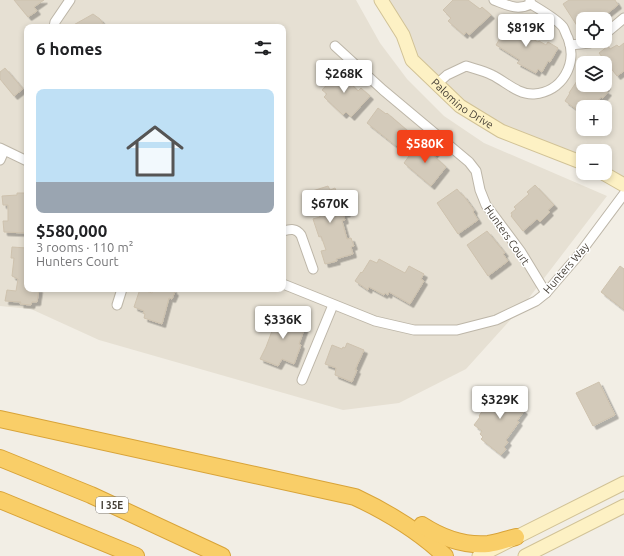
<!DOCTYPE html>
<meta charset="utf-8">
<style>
body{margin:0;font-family:Ubuntu,sans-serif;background:#f6f6f6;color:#202124;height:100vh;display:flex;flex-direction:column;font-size:15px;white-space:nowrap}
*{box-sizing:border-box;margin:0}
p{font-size:13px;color:#757577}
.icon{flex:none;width:22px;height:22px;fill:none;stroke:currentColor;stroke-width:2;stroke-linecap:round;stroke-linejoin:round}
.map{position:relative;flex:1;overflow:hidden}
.sheet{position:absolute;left:24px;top:24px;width:262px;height:268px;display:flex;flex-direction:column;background:#fff;border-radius:8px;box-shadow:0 2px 6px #0003}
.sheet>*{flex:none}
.tools{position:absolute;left:576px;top:12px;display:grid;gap:8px}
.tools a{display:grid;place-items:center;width:36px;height:36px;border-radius:8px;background:#fff;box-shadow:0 2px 6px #0003;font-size:20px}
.price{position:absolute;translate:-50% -34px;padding:0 9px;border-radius:4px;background:#fff;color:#222;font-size:13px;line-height:26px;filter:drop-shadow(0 1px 2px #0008)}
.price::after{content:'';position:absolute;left:50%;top:24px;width:12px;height:9px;margin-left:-6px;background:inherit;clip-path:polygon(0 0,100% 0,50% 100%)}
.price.current{background:#f3421a;color:#fff}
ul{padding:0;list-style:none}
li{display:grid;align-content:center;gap:8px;height:212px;padding:0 12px}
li+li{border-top:1px solid #e0e0e0}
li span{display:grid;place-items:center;height:124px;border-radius:8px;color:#555}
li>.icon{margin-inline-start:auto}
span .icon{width:72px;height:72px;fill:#fffc;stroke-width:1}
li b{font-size:17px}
h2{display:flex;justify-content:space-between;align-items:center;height:48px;padding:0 12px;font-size:17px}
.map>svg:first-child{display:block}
.residential{fill:#e6e0d3;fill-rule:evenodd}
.building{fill:#d3caba;stroke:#cec2ae;filter:url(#shadow)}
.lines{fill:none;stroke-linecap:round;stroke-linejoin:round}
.street-casing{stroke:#bdb6a8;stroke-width:11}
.secondary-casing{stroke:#d1c296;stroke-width:15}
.highway-casing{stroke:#d8a338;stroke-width:18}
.street{stroke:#fff;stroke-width:9}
.secondary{stroke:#fdf1c4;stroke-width:13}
.highway{stroke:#f9ce68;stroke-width:16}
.labels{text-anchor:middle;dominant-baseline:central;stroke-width:3;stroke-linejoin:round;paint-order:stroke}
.shield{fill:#fff;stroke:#7c7872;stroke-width:1}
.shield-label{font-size:10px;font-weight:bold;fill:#443e35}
.street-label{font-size:11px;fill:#443e35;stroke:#fff}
</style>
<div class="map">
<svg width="624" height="556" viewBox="0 0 624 556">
<defs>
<filter id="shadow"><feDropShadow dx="3.5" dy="3.5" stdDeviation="0" flood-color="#0004"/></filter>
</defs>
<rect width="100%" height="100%" fill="#f2eee5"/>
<g class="residential">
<path d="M0,0H356L380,43L407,79L444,116L484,143L607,196L522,307L466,369L399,403L343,410L99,340L31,309L0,306ZM27,27H283V289H27Z"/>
<path d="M381,0H624V185L605,173V151H583V163L501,131L412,60ZM583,19H605V41H583ZM583,63H605V85H583ZM583,107H605V129H583Z"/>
</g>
<g class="building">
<polygon points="14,0 44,0 34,7 37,11 28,17"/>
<polygon points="453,0 468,0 480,9 482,7 491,15 469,35 466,32 464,35 448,21 451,18 443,10"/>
<polygon points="569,0 615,0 618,5 604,16 606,19 595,19 592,16 587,19 583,19 583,35 563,4"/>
<polygon points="93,14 100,19 105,27 70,27"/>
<polygon points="508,20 518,25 516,30 538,42 539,41 546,45 548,42 558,48 550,62 548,61 542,72 538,69 536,73 517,63 520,60 496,45 502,35 500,34"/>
<polygon points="624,43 624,71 617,76 599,53 608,46 610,49 617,45 619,47"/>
<polygon points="339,67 350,77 347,80 358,91 361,88 370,96 351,117 346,112 343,115 324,97 327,94 322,90 334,77 332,75"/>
<polygon points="5,68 23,89 14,96 0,79 0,72"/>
<polygon points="583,72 583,85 607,85 604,90 608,92 603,98 601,97 593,107 583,107 583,114 565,101 570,93 569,93"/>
<polygon points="378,108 386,114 387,113 408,131 396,146 367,123"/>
<polygon points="424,145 427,147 428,146 436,152 433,155 446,167 431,186 404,163 414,149 416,150 419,146 422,148"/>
<polygon points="535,185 554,205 548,210 550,212 540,222 537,219 523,231 511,216 512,215 511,213 516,209 514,207 529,194 527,192"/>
<polygon points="328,186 330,190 335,188 342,206 345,205 347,213 343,214 345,220 342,221 347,239 351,238 354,246 351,247 353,254 336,259 337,261 325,264 321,251 326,250 321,236 319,237 313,219 320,217 316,203 306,206 303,194"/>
<polygon points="457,189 462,195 463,195 474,210 473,212 478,220 458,234 437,203"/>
<polygon points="17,193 27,193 27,233 4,232 3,221 8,221 8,205 3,205 2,196 17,195"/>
<polygon points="487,231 505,253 503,254 508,261 488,276 467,245"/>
<polygon points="12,247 27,248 27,289 39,289 37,302 32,302 31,305 20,304 21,302 5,301 7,290 16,291 18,279 12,276 14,258 11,258"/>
<polygon points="379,259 405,273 409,266 424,274 421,279 424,281 410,304 389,292 388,295 385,293 384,295 369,287 368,290 355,281 361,272 362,273 370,260 377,263"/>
<polygon points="620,266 624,269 624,310 601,292"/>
<polygon points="140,289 152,293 153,289 173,289 173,291 175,292 172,299 169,298 162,324 144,318 145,314 143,313 144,311 134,307"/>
<polygon points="275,309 294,316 293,320 295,321 294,323 305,327 299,344 301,345 294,364 282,359 278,366 260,359 266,347 275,323 271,321"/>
<polygon points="347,343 364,350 355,370 357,370 352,382 335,375 336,368 325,364 332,345 342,349 343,347 345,348"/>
<polygon points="599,382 615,415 593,426 576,393"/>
<polygon points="501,388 524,404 521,408 524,411 517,421 519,422 506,440 508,442 504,447 506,449 501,455 481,439 483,437 480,434 482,431 474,425 480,417 479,416 485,407 487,408"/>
</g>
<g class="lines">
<defs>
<g id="street">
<path d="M494,0C507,5 517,11 531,4"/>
<polyline points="54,27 55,22 70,0"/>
<polyline points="605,34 624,18"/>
<polyline points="570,45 590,43 593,41"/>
<polyline points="335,46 383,90 469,162 476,171 480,190 486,205 521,252 546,293"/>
<path d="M437,84L447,75L466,66C475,69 484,71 492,75C505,81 518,95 534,94C562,92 578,64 568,38C566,35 565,30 563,27C557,19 539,9 531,4L530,0"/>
<polyline points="0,148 27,161"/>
<polyline points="0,160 4,151"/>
<path d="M283,231C291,229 296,228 301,235L313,269"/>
<polyline points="283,284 375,321 414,330 457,330 496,320 536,301 546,293 577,257 624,194"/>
<polyline points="117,305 122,289"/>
<polyline points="302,380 333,305"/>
</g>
<g id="secondary">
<path id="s1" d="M381,0L403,35L412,60L460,106L501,131L583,163"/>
<polyline points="603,173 624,185"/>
<polyline points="479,556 624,483"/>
<polyline points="525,556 624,506"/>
</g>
<g id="highway">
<path d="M0,419L355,497C387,512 419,531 445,556"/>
<polyline points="0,458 91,495 222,556"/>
<polyline points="0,500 136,556"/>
<path d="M422,525C442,538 464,546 488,544C497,543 507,539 516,537"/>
</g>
</defs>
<use href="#street" class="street-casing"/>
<use href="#secondary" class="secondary-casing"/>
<use href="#highway" class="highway-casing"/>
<use href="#street" class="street"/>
<use href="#secondary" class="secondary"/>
<use href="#highway" class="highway"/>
</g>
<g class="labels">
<rect class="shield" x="96" y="497" width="32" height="16" rx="3"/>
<g class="shield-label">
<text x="112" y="505">I 35E</text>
</g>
<g class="street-label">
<text stroke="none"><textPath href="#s1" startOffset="135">Palomino Drive</textPath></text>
<text transform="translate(507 235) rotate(55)">Hunters Court</text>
<text transform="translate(566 268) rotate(-49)">Hunters Way</text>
</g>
</g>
</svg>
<div class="tools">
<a><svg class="icon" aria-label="locate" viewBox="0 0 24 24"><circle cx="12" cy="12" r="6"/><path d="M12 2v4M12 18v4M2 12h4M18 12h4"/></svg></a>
<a><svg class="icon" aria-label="layers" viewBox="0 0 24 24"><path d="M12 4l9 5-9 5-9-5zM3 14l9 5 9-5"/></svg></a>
<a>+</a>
<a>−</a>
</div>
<b class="price" style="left:526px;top:48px">$819K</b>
<b class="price" style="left:344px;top:94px">$268K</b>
<b class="price current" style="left:425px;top:164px">$580K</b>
<b class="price" style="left:330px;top:224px">$670K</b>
<b class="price" style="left:283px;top:340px">$336K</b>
<b class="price" style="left:500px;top:420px">$329K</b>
<section class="sheet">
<h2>6 homes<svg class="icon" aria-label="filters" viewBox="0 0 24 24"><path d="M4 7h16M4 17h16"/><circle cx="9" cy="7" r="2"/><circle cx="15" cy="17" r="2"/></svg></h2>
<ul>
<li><span style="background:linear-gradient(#bfe0f5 75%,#9aa5b1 0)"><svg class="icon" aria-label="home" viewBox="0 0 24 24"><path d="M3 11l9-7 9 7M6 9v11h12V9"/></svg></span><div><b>$580,000</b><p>3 rooms · 110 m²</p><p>Hunters Court</p></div></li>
</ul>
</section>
</div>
